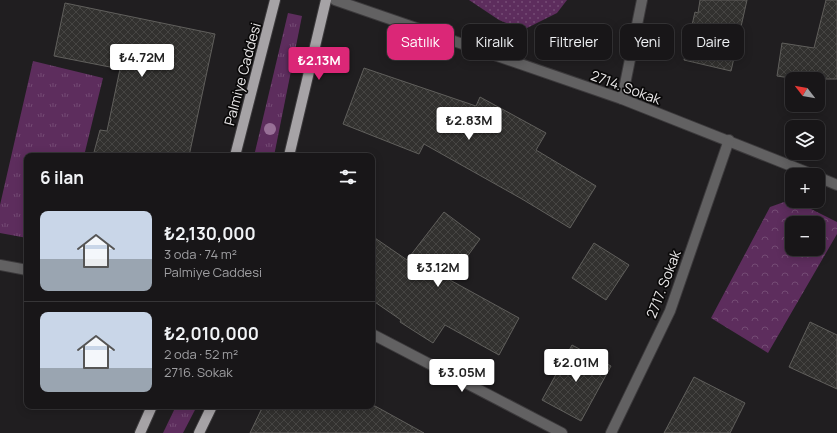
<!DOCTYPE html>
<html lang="tr">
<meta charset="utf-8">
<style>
body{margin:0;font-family:Manrope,sans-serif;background:#252325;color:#f1f3f6;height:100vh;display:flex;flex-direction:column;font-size:15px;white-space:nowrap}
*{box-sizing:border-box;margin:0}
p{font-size:13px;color:#9f9fa2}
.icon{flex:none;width:22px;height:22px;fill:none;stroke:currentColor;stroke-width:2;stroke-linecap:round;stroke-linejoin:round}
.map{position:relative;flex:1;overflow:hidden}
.side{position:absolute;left:24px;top:153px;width:351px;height:256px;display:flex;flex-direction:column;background:#181618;border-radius:8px;box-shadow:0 2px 10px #0003,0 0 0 1px #363537}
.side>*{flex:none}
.hud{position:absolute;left:387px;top:24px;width:380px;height:36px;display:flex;gap:8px}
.needle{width:26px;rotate:301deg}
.tools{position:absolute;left:785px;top:72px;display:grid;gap:8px}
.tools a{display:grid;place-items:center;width:40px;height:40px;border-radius:8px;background:#181618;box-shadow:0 2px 10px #0003,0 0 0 1px #363537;font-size:20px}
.price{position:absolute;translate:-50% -34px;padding:0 9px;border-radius:4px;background:#fff;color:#222;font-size:13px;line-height:26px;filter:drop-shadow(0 1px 2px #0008)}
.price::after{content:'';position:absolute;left:50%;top:24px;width:12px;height:9px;margin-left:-6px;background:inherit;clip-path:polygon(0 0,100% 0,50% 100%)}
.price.current{background:#db2777;color:#fff}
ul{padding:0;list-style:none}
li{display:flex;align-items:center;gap:12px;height:100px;padding:0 16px}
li+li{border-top:1px solid #363537}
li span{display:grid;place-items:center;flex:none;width:112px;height:80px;border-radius:8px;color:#555}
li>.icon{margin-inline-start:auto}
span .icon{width:48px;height:48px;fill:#fffc;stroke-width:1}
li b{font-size:17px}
h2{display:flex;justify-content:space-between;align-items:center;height:48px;padding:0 16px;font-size:17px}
.tag{padding:0 14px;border-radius:8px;background:#181618;box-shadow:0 2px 10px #0003,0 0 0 1px #363537;font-size:14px;line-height:36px}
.tag.current{background:#db2777;color:#fff}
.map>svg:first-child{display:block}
.grass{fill:url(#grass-tufts)}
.park{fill:url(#park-crowns);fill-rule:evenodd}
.garden{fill:url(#garden-dots)}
.building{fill:url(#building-cross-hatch);stroke:#605f5c}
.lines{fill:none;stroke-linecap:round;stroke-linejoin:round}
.minor-casing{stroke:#3c3a3c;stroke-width:12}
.major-casing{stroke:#3c3a3c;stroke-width:12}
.minor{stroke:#626162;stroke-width:10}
.major{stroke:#a6a3a6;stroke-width:10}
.tree{fill:#987097}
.labels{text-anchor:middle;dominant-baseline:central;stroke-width:3.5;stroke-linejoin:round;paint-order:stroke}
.street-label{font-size:14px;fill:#e9e7e8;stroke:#0a0909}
</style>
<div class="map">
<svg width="837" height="433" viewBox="0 0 837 433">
<defs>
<pattern id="grass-tufts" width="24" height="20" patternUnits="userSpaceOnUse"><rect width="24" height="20" fill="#5d2d5d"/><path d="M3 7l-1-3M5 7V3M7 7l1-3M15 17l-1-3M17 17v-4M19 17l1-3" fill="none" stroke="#744b74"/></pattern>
<pattern id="park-crowns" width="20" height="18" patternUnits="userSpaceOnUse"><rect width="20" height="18" fill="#5d2d5d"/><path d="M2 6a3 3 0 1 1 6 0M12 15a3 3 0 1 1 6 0" fill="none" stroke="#744b74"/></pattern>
<pattern id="garden-dots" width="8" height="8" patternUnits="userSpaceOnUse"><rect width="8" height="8" fill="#5d2d5d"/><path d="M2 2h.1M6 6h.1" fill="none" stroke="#744b74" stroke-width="1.8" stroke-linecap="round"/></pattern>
<pattern id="building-cross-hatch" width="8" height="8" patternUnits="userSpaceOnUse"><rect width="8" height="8" fill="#32312f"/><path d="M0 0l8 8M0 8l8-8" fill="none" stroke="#464543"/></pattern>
</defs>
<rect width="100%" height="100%" fill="#201e20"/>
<g class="grass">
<polygon points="288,13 302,16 274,156 254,156"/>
<polygon points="33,61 103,78 84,156 27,156 27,238 0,233 0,205"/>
<polygon points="176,406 197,406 183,433 163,433"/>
</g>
<path class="park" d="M784,202L799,203L837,222V234L768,353L711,318L770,207ZM792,223H818V249H792Z"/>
<polygon class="garden" points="469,0 567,0 557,13 523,30 499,20"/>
<g class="building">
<polygon points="700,0 747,0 731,71 684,60 695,12 698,13"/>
<polygon points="826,0 837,0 837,79 797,79 777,76 782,43 814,48"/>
<polygon points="65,3 215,34 189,156 93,156 100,130 107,131 120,69 54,56"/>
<polygon points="364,68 476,106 480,97 546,133 536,150 596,186 570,228 522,199 424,144 419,154 343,124"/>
<polygon points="444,212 480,239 450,280 519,318 499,355 445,325 433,343 400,322 401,320 372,300 372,236 407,260"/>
<polygon points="594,243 629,265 606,300 572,278"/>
<polygon points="810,322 837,335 837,389 789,367"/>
<polygon points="572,345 611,366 581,421 542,400"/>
<polygon points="694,377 745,403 730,433 664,433"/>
<polygon points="263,406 375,406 424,433 250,433"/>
</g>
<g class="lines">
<defs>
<g id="minor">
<polyline points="335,0 622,99 814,175"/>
<polyline points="622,99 642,0"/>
<polyline points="818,177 837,185"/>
<polyline points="0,265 27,270"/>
<polyline points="372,334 562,433"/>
<polyline points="611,433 670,311 729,140"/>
</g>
<g id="major">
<polyline points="235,156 275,0"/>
<polyline points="289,156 326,0"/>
<polyline points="140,433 152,406"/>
<polyline points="199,433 212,406"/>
</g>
</defs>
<use href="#minor" class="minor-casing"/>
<use href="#major" class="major-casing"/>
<use href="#minor" class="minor"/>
<use href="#major" class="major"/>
</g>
<circle class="tree" cx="270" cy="129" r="6"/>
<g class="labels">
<g class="street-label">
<text transform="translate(242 74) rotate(-75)">Palmiye Caddesi</text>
<text transform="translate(626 87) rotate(20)">2714. Sokak</text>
<text transform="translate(663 284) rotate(-69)">2717. Sokak</text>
</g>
</g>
</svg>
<div class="tools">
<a><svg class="needle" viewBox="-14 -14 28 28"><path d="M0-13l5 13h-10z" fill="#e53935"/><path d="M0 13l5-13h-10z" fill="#9f9fa2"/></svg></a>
<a><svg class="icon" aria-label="layers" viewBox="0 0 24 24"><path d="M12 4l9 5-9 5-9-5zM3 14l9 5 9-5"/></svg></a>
<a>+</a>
<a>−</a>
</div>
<b class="price" style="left:142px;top:78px">₺4.72M</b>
<b class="price current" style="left:319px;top:81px">₺2.13M</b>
<b class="price" style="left:469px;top:141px">₺2.83M</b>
<b class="price" style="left:438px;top:288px">₺3.12M</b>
<b class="price" style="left:576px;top:383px">₺2.01M</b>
<b class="price" style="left:462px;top:393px">₺3.05M</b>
<div class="hud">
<a class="tag current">Satılık</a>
<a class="tag">Kiralık</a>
<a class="tag">Filtreler</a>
<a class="tag">Yeni</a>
<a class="tag">Daire</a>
</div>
<section class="side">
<h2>6 ilan<svg class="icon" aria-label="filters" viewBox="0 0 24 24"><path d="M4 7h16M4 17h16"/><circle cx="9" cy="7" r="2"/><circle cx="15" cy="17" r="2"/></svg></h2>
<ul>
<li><span style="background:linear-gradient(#c9d6e8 60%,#9aa5b1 0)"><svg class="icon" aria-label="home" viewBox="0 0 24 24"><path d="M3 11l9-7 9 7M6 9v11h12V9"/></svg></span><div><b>₺2,130,000</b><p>3 oda · 74 m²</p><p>Palmiye Caddesi</p></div></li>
<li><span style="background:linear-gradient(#c9d6e8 70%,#9aa5b1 0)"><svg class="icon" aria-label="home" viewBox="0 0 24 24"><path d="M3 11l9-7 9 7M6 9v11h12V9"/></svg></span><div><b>₺2,010,000</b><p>2 oda · 52 m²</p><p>2716. Sokak</p></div></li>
</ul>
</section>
</div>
